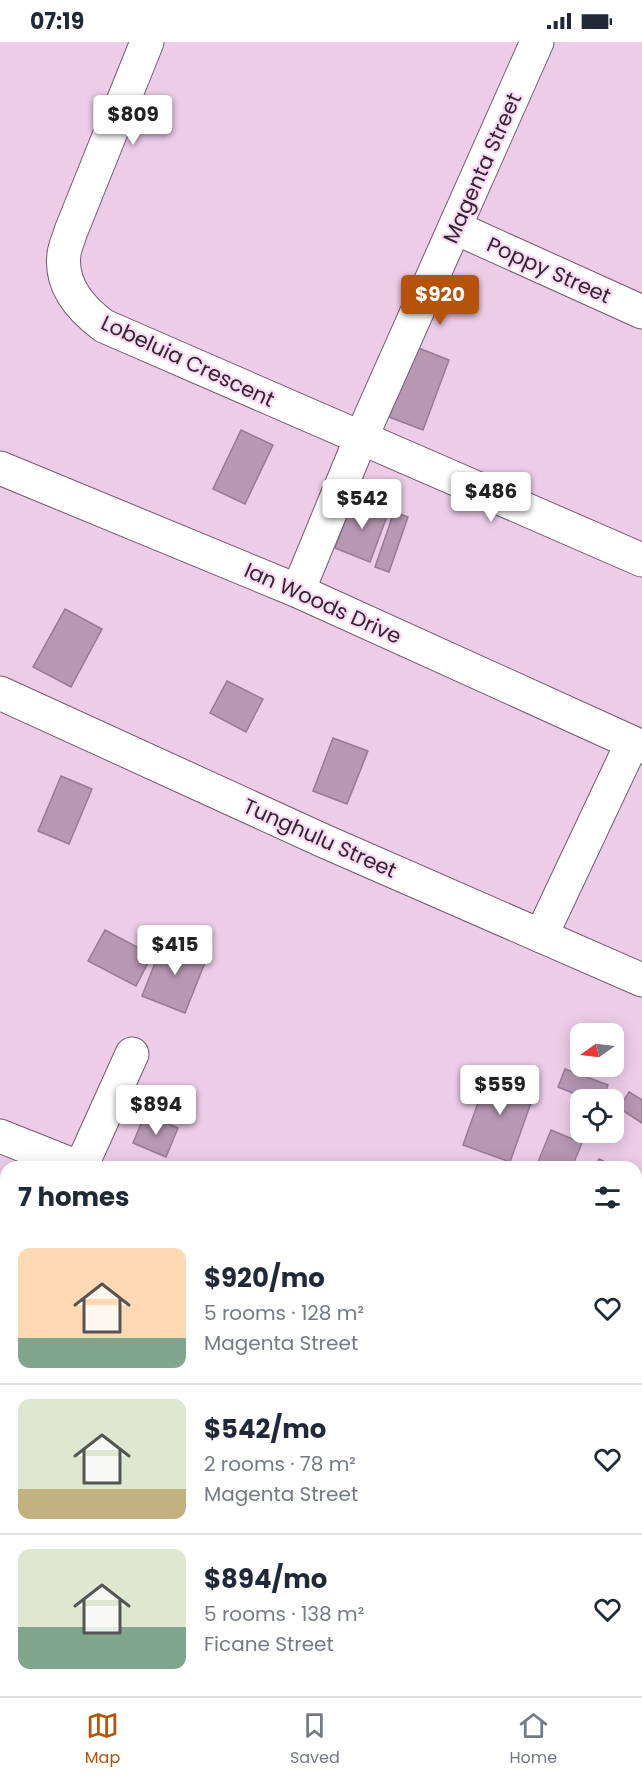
<!DOCTYPE html>
<meta charset="utf-8">
<style>
body{margin:0;font-family:Poppins,sans-serif;background:#f2f2f3;color:#1f2937;height:100vh;display:flex;flex-direction:column;font-size:22px;white-space:nowrap}
*{box-sizing:border-box;margin:0}
p{font-size:20px;color:#747a83}
.icon{flex:none;width:33px;height:33px;fill:none;stroke:currentColor;stroke-width:2;stroke-linecap:round;stroke-linejoin:round}
.map{position:relative;flex:1;overflow:hidden}
.details{position:absolute;left:0px;top:1119px;width:642px;height:536px;display:flex;flex-direction:column;background:#fff;border-radius:18px 18px 0 0;box-shadow:0 3px 15px #0003}
.details>*{flex:none}
.needle{width:39px;rotate:256deg}
.buttons{position:absolute;left:570px;top:981px;display:grid;gap:12px}
.buttons a{display:grid;place-items:center;width:54px;height:54px;border-radius:12px;background:#fff;box-shadow:0 3px 15px #0003;font-size:30px}
.price{position:absolute;translate:-50% -51px;padding:0 14px;border-radius:6px;background:#fff;color:#222;font-size:20px;line-height:39px;filter:drop-shadow(0 2px 3px #0008)}
.price::after{content:'';position:absolute;left:50%;top:36px;width:18px;height:14px;margin-left:-9px;background:inherit;clip-path:polygon(0 0,100% 0,50% 100%)}
.price.current{background:#b45309;color:#fff}
ul{padding:0;list-style:none}
li{display:flex;align-items:center;gap:18px;height:150px;padding:0 18px}
li+li{border-top:2px solid #e0e1e3}
li span{display:grid;place-items:center;flex:none;width:168px;height:120px;border-radius:12px;color:#555}
li>.icon{margin-inline-start:auto}
span .icon{width:72px;height:72px;fill:#fffc;stroke-width:1}
li b{font-size:26px}
h2{display:flex;justify-content:space-between;align-items:center;height:72px;padding:0 18px;font-size:26px}
.status{display:flex;justify-content:space-between;align-items:center;height:42px;padding:0 30px;background:#fff;direction:ltr}
.status svg{height:16px;fill:currentColor}
.dock{display:flex;justify-content:space-around;align-items:center;height:84px;border-top:2px solid #e0e1e3;background:#fff;font-size:16px;color:#747a83}
.dock a{display:grid;justify-items:center;gap:3px}
.dock .current{color:#b45309}
.map>svg:first-child{display:block}
.building{fill:#b797b1;stroke:#987a93;stroke-width:1.5}
.lines{fill:none;stroke-linecap:round;stroke-linejoin:round}
.minor-casing{stroke:#755870;stroke-width:35}
.minor{stroke:#fff;stroke-width:33}
.labels{text-anchor:middle;dominant-baseline:central;stroke-width:4.5;stroke-linejoin:round;paint-order:stroke}
.street-label{font-size:21px;fill:#322630;stroke:#fbd9f4}
</style>
<div class="status"><b>07:19</b><svg viewBox="0 0 49 12"><path d="M0 12V9h3v3zM5 12V6h3v6zM10 12V3h3v9zM15 12V0h3v12zM26 1h20v11H26zM47 4h2v5h-2z"/></svg></div>
<div class="map">
<svg width="642" height="1654" viewBox="0 0 642 1654">
<rect width="100%" height="100%" fill="#edcce7"/>
<g class="building">
<polygon points="416,305 449,318 423,388 389,375"/>
<polygon points="241,388 273,403 245,462 213,447"/>
<polygon points="354,456 389,469 370,520 335,506"/>
<polygon points="394,470 408,475 389,530 375,525"/>
<polygon points="65,567 102,587 71,645 33,625"/>
<polygon points="227,639 263,657 246,690 210,671"/>
<polygon points="333,696 368,709 347,762 313,749"/>
<polygon points="61,734 92,747 69,802 38,789"/>
<polygon points="105,888 152,913 136,944 88,919"/>
<polygon points="165,896 208,913 185,971 142,954"/>
<polygon points="490,1027 537,1044 510,1120 463,1103"/>
<polygon points="565,1027 608,1043 602,1058 590,1058 558,1045"/>
<polygon points="629,1050 642,1058 642,1081 619,1066"/>
<polygon points="145,1072 178,1086 166,1115 133,1101"/>
<polygon points="551,1088 582,1101 572,1125 536,1125"/>
<polygon points="599,1117 615,1125 595,1125"/>
<polygon points="636,1216 642,1219 642,1257 636,1271"/>
<polygon points="636,1296 642,1299 642,1330 640,1335 636,1333"/>
</g>
<g class="lines">
<defs>
<g id="minor">
<path d="M147,0L71,189C69,196 65,204 64,212C60,243 81,267 104,284L642,518"/>
<polyline points="456,186 642,270"/>
<polyline points="0,426 298,549 642,705"/>
<polyline points="298,549 361,396 537,0"/>
<polyline points="0,651 324,799 642,938"/>
<polyline points="541,894 632,701"/>
<polyline points="0,1094 78,1125"/>
<polyline points="81,1125 132,1012"/>
<polyline points="636,1377 642,1379"/>
<polyline points="0,1401 6,1403"/>
<polyline points="285,1648 286,1654"/>
</g>
</defs>
<use href="#minor" class="minor-casing"/>
<use href="#minor" class="minor"/>
</g>
<g class="labels">
<g class="street-label">
<text transform="translate(482 126) rotate(-66)">Magenta Street</text>
<text transform="translate(549 228) rotate(24)">Poppy Street</text>
<text transform="translate(188 319) rotate(25)">Lobeluia Crescent</text>
<text transform="translate(323 561) rotate(24)">Ian Woods Drive</text>
<text transform="translate(320 796) rotate(24)">Tunghulu Street</text>
</g>
</g>
</svg>
<div class="buttons">
<a><svg class="needle" viewBox="-14 -14 28 28"><path d="M0-13l5 13h-10z" fill="#e53935"/><path d="M0 13l5-13h-10z" fill="#747a83"/></svg></a>
<a><svg class="icon" aria-label="locate" viewBox="0 0 24 24"><circle cx="12" cy="12" r="6"/><path d="M12 2v4M12 18v4M2 12h4M18 12h4"/></svg></a>
</div>
<b class="price" style="left:133px;top:104px">$809</b>
<b class="price current" style="left:440px;top:284px">$920</b>
<b class="price" style="left:491px;top:481px">$486</b>
<b class="price" style="left:362px;top:488px">$542</b>
<b class="price" style="left:175px;top:934px">$415</b>
<b class="price" style="left:500px;top:1074px">$559</b>
<b class="price" style="left:156px;top:1094px">$894</b>
<section class="details">
<h2>7 homes<svg class="icon" aria-label="filters" viewBox="0 0 24 24"><path d="M4 7h16M4 17h16"/><circle cx="9" cy="7" r="2"/><circle cx="15" cy="17" r="2"/></svg></h2>
<ul>
<li><span style="background:linear-gradient(#ffd9b3 75%,#7fa58c 0)"><svg class="icon" aria-label="home" viewBox="0 0 24 24"><path d="M3 11l9-7 9 7M6 9v11h12V9"/></svg></span><div><b>$920/mo</b><p>5 rooms · 128 m²</p><p>Magenta Street</p></div><svg class="icon" aria-label="heart" viewBox="0 0 24 24"><path d="M12 20l-8-8c-3-5 5-10 8-4 3-6 11-1 8 4z"/></svg></li>
<li><span style="background:linear-gradient(#dfe7d0 75%,#c2b280 0)"><svg class="icon" aria-label="home" viewBox="0 0 24 24"><path d="M3 11l9-7 9 7M6 9v11h12V9"/></svg></span><div><b>$542/mo</b><p>2 rooms · 78 m²</p><p>Magenta Street</p></div><svg class="icon" aria-label="heart" viewBox="0 0 24 24"><path d="M12 20l-8-8c-3-5 5-10 8-4 3-6 11-1 8 4z"/></svg></li>
<li><span style="background:linear-gradient(#dfe7d0 65%,#7fa58c 0)"><svg class="icon" aria-label="home" viewBox="0 0 24 24"><path d="M3 11l9-7 9 7M6 9v11h12V9"/></svg></span><div><b>$894/mo</b><p>5 rooms · 138 m²</p><p>Ficane Street</p></div><svg class="icon" aria-label="heart" viewBox="0 0 24 24"><path d="M12 20l-8-8c-3-5 5-10 8-4 3-6 11-1 8 4z"/></svg></li>
</ul>
</section>
</div>
<nav class="dock">
<a class="current"><svg class="icon" aria-label="map" viewBox="0 0 24 24"><path d="M3 6l6-2 6 2 6-2v14l-6 2-6-2-6 2zM9 4v14M15 6v14"/></svg>Map</a>
<a><svg class="icon" aria-label="saved" viewBox="0 0 24 24"><path d="M7 4h10v16l-5-4-5 4z"/></svg>Saved</a>
<a><svg class="icon" aria-label="home" viewBox="0 0 24 24"><path d="M3 11l9-7 9 7M6 9v11h12V9"/></svg>Home</a>
</nav>
